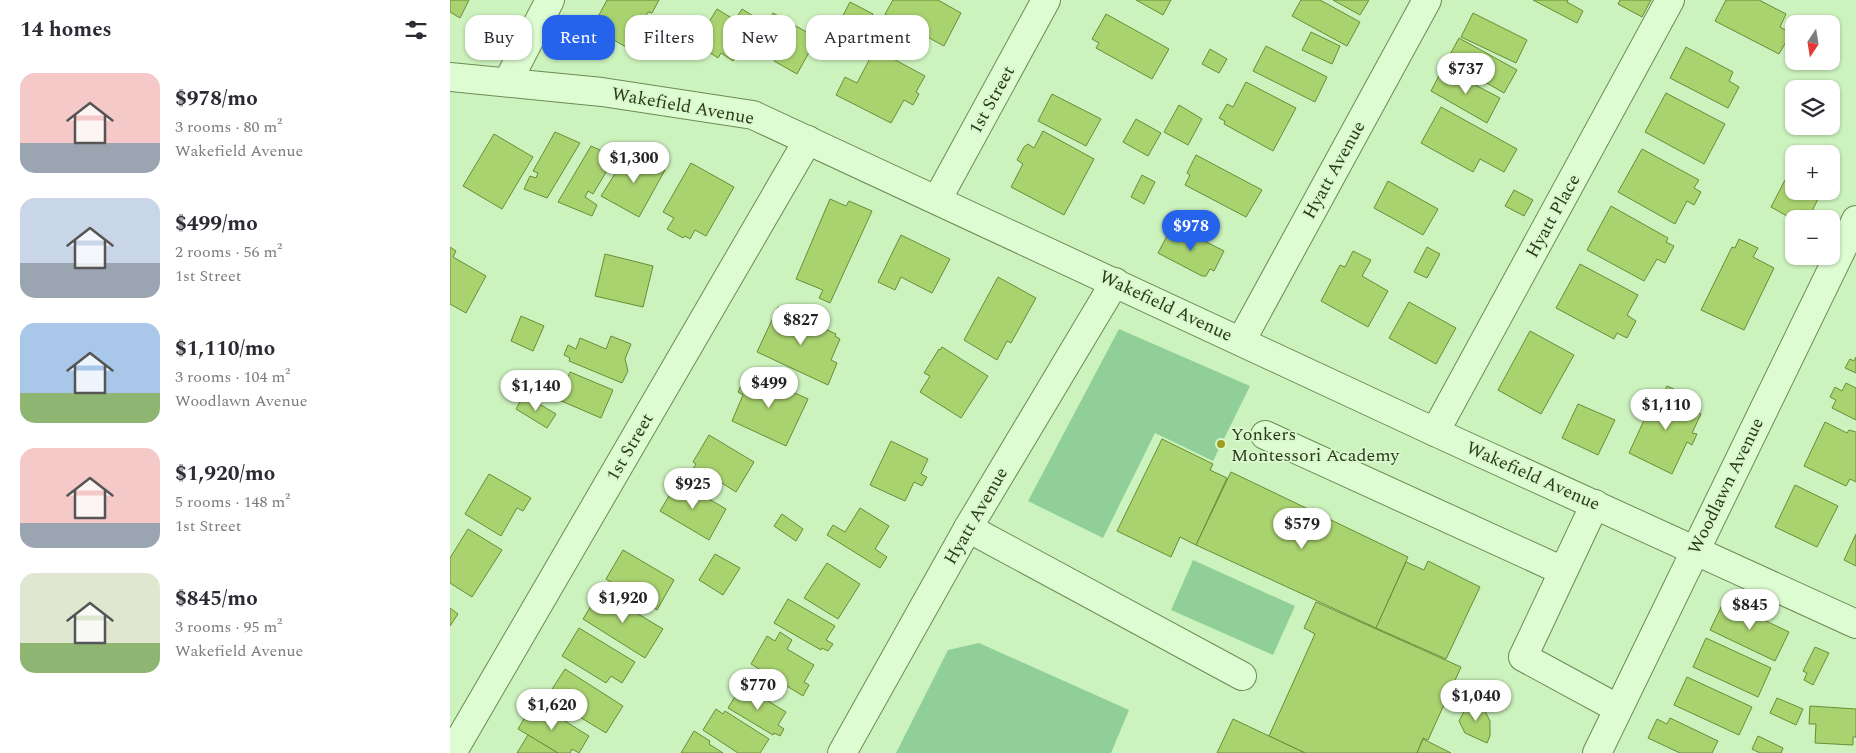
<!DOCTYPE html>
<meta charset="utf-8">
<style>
body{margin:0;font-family:Spectral,serif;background:#f2f2f3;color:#2b2b33;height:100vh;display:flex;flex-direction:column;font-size:19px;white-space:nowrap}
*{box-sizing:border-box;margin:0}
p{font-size:16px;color:#7c7c81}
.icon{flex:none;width:28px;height:28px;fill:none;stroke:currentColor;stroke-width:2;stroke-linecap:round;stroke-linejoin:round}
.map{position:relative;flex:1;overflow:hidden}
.side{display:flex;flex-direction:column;background:#fff;width:450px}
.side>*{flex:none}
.guide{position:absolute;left:15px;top:15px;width:475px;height:45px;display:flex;gap:10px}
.needle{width:32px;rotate:192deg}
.buttons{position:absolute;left:1335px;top:15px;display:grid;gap:10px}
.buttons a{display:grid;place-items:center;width:55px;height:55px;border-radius:10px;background:#fff;box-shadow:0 1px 4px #0004;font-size:25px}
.price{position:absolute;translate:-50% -42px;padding:0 11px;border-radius:18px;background:#fff;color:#222;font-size:16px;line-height:32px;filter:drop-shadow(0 1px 2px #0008)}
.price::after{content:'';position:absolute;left:50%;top:30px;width:15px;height:11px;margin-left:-8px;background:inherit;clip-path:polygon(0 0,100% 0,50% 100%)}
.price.active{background:#2563eb;color:#fff}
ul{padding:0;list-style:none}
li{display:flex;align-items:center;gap:15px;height:125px;padding:0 20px}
li span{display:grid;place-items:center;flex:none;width:140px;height:100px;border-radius:15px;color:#555}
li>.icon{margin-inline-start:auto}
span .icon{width:60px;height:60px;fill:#fffc;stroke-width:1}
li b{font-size:21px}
h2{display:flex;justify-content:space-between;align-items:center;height:60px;padding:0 20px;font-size:21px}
.chip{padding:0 18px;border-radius:15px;background:#fff;box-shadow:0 1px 4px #0004;font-size:18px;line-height:45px}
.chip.active{background:#2563eb;color:#fff}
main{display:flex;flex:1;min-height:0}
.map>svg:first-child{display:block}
.green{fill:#90d098}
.building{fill:#a9d36f;stroke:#6a8c38}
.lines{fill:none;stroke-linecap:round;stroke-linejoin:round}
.minor-casing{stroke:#6d8b54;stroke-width:30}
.minor{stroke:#ddfcd1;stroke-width:28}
.poi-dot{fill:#9f9f1f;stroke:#d9f8cd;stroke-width:2}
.labels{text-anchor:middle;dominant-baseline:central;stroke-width:4;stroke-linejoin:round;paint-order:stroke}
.street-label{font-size:18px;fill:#2a391b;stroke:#d9f8cd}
.poi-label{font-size:18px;fill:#2a391b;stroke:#d9f8cd;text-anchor:start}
</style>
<main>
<section class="side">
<h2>14 homes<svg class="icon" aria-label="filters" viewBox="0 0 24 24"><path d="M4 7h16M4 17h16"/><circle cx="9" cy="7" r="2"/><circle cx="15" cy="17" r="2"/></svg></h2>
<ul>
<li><span style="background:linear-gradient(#f6c9c9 70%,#9aa5b1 0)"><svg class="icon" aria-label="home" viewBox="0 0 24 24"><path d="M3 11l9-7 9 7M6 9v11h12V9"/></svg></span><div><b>$978/mo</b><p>3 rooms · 80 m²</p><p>Wakefield Avenue</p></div></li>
<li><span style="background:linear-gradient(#c9d6e8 65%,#9aa5b1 0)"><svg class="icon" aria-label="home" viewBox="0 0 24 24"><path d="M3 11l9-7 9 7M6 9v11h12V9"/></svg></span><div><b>$499/mo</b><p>2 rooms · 56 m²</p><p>1st Street</p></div></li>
<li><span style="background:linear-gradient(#a9c7e8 70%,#8fb573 0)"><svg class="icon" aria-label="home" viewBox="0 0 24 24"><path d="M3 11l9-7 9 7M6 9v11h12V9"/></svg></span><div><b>$1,110/mo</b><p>3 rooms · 104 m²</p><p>Woodlawn Avenue</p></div></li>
<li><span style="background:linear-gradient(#f6c9c9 75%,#9aa5b1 0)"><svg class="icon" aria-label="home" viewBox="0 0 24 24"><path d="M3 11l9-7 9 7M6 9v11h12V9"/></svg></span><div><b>$1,920/mo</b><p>5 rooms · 148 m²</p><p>1st Street</p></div></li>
<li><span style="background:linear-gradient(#dfe7d0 70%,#8fb573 0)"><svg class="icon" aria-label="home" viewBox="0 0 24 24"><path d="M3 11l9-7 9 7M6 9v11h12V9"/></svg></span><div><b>$845/mo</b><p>3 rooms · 95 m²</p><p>Wakefield Avenue</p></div></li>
</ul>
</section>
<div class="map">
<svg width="1406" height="753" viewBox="0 0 1406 753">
<rect width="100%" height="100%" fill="#ccf2bd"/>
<g class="green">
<polygon points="669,329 800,386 763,461 705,433 653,538 578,501"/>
<polygon points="743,560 845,606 823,655 721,610"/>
<polygon points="529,643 679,710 661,753 446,753 498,650"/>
</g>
<g class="building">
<polygon points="0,0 19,0 10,18 0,12"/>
<polygon points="157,0 209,0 202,13 198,12 178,48 142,28"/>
<polygon points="443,0 488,0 511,13 494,46 435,14"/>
<polygon points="686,0 721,0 713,15"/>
<polygon points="851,0 870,0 910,22 897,46 842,16"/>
<polygon points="883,0 919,0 910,15"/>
<polygon points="1083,0 1118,0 1117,2 1133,11 1127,23"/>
<polygon points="1170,0 1201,0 1192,17 1168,4"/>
<polygon points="1276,0 1309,0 1336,14 1330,27 1341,33 1329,54 1265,21"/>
<polygon points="400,2 423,14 408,41 386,29"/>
<polygon points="267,9 285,20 292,9 308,19 283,61 271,53 268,58 259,52 261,49 247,41"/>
<polygon points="323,13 367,38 347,74 324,61 327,55 306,43"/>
<polygon points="1023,13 1077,40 1066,63 1011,37"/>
<polygon points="656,14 719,49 702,79 646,48 649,43 642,39"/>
<polygon points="861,32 890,46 882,64 852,50"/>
<polygon points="1009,38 1067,70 1054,93 997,60"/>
<polygon points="816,46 877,77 865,102 803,71"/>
<polygon points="1236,47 1283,72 1279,81 1289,87 1278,108 1220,78"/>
<polygon points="425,49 475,76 466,92 469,94 463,105 454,100 441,123 386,95 395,77 407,83"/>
<polygon points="760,49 777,59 769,73 752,64"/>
<polygon points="993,68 1050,98 1037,123 981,91"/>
<polygon points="796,82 846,108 823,151 774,124 775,121 769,118 777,104 783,107"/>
<polygon points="1216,93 1275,124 1254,164 1195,132"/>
<polygon points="602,94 651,119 636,146 588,121"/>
<polygon points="729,105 752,119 738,145 714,132"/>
<polygon points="991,107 1067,149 1054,172 1030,159 1023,172 971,143"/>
<polygon points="686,119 711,133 698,156 673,142"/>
<polygon points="593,131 644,159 614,215 561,187 573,164 567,160 574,147 578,144 584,148"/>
<polygon points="105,132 130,143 97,198 74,189 80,176 86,178 88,173 83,171"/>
<polygon points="44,134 83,157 52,209 13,186"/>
<polygon points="141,146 165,157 143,194 138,191 135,197 147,205 142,216 108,202"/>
<polygon points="1192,149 1249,180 1244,188 1251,192 1244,205 1237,201 1225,224 1168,192"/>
<polygon points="180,150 215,170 189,217 151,196"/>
<polygon points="746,155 812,190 796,217 735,185 740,175 737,173"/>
<polygon points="241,163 284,187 256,236 245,230 240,239 235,236 233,238 217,229 224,218 213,212"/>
<polygon points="692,175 705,182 694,204 681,197"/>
<polygon points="1335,180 1344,184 1344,191 1357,191 1369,197 1358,219 1344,220 1321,207"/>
<polygon points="938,181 988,209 973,235 924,208"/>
<polygon points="1064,190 1083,200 1074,216 1055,206"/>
<polygon points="380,199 396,206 399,201 422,211 380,303 369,298 373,290 346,279"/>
<polygon points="1161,206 1218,238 1216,242 1224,246 1215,263 1207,259 1194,281 1137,250"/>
<polygon points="723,225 774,251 764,271 760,269 756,276 752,276 708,253"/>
<polygon points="451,235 500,259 482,293 451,277 445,290 428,282"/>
<polygon points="1289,239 1308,248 1303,257 1324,268 1294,330 1251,310 1282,247 1285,248"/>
<polygon points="0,247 6,251 3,257 36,276 16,313 0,304"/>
<polygon points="977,247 990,254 977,278 964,272"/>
<polygon points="903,251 921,260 912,276 938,291 918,327 871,301 890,265 895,267"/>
<polygon points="155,254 203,266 193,307 145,296"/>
<polygon points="1130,264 1188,295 1177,315 1186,321 1177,338 1167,333 1164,339 1106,308"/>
<polygon points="548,277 586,298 561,343 557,341 547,360 514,340"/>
<polygon points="959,302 1006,328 986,364 939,338"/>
<polygon points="328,307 386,334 385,336 390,339 381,360 387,363 378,385 307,352"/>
<polygon points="71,316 94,326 83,351 61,341"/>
<polygon points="1080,331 1124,355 1091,414 1048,390"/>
<polygon points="161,336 181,344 175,359 178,371 172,383 119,361 120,358 114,355 118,345 126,349 130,338 156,349"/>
<polygon points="492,347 538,376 511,418 470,392 480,376 474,373 489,349 490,350"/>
<polygon points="1406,357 1406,373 1395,368 1400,359 1404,361"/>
<polygon points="120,372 163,390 151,418 109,400"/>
<polygon points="298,372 358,399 336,446 282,421 293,395 288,392"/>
<polygon points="1396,383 1406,388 1406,420 1382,408 1386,400 1380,397 1385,387 1392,391"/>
<polygon points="1217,386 1237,395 1232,405 1251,414 1242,433 1247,434 1242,445 1237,442 1222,474 1179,453 1207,392 1213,395"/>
<polygon points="74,395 106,414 97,428 66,409"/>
<polygon points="1128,404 1165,420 1148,455 1112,438"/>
<polygon points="1375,422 1397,433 1399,430 1406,432 1406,482 1400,479 1396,486 1354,466"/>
<polygon points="259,435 304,462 286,492 256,473 255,476 243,469 246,464 243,462"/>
<polygon points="712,439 763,464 760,470 777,478 746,545 730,537 721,557 667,531"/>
<polygon points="441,441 478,459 471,474 477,477 472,486 464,482 455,501 420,485"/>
<polygon points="781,472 958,557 926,628 746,545"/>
<polygon points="39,474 81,498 73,511 67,508 51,536 15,514"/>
<polygon points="228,481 276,509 259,540 210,511"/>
<polygon points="1345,485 1388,506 1367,547 1325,527"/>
<polygon points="410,508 439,526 425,549 437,557 430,568 377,535 383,525 395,532"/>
<polygon points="332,514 353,529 346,541 324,526"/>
<polygon points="18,529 52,550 22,597 0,583 0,558"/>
<polygon points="1406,534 1406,566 1394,560"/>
<polygon points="173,550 224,580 207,610 156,579"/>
<polygon points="265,554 290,568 273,595 249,580"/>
<polygon points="978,561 1030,587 996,659 926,628 956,562 974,570"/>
<polygon points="377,563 410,584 388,619 354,598"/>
<polygon points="150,591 213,629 195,658 133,619"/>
<polygon points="338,599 385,626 376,640 383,644 378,651 372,648 371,650 324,623"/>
<polygon points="1274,601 1339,632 1325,661 1260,630"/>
<polygon points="866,602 1011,667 978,740 973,738 967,753 855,753 819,736 865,634 854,628"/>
<polygon points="0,608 8,614 0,626"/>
<polygon points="129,628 185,662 172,683 161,676 156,683 112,656"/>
<polygon points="330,632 342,640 337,649 364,665 354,682 359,685 353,696 301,664 317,636 325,641"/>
<polygon points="1256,638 1321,668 1308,697 1243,667"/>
<polygon points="1365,647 1379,653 1363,685 1354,680 1357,673 1353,671"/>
<polygon points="115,669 173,706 156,733 97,697"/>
<polygon points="1237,677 1302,707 1289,735 1224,705"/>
<polygon points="292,685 336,712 328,725 334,729 330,736 324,733 323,735 278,708"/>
<polygon points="1327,698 1353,709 1346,725 1320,713"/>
<polygon points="1020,700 1034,709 1040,721 1040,736 1037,743 1015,733 1009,721"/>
<polygon points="84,702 139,736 129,753 122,749 120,753 108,753 68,729"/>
<polygon points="1360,706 1406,709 1406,737 1403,737 1403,745 1365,743 1366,724 1359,724"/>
<polygon points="266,709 273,714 275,711 319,739 310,753 288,753 253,730"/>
<polygon points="1220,718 1268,741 1262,753 1230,753 1198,738 1207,719 1217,724"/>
<polygon points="783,719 855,753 767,753"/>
<polygon points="244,731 260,741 259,744 273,753 231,753"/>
<polygon points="78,735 108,753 67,753"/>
<polygon points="1308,736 1333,748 1331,753 1310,753 1302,749"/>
<polygon points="973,739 1001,753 967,753"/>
</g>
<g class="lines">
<defs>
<g id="minor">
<polyline points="0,77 152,92 303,115 985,432 1406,624"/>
<polyline points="58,81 100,0"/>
<polyline points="487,200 596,0"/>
<polyline points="791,341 977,0"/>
<polyline points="985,432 1220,0"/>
<polyline points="815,435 1113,571"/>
<polyline points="1145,504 1073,657 1167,708"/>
<polyline points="518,528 792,676"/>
<polyline points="2,753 358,140"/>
<polyline points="392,753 518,528 665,282"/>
<polyline points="1147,753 1406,220"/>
</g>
</defs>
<use href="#minor" class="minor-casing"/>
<use href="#minor" class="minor"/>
</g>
<circle class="poi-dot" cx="771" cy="444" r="5"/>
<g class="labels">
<g class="street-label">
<text transform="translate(542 100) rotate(-61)">1st Street</text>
<text transform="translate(233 106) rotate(10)">Wakefield Avenue</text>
<text transform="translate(884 170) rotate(-61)">Hyatt Avenue</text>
<text transform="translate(1103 216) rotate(-61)">Hyatt Place</text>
<text transform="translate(716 306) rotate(25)">Wakefield Avenue</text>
<text transform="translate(180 447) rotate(-60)">1st Street</text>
<text transform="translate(1083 476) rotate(24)">Wakefield Avenue</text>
<text transform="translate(1276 486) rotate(-64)">Woodlawn Avenue</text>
<text transform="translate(526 516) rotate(-60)">Hyatt Avenue</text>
</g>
<g class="poi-label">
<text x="781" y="434">Yonkers<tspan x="781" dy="21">Montessori Academy</tspan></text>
</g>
</g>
</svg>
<div class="buttons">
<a><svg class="needle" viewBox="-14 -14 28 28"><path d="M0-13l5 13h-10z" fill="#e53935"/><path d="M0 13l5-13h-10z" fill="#7c7c81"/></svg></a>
<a><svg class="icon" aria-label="layers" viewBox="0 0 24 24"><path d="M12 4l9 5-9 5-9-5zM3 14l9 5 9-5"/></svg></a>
<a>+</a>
<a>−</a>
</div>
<b class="price" style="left:1016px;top:95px">$737</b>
<b class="price" style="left:184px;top:184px">$1,300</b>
<b class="price active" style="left:741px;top:252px">$978</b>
<b class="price" style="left:351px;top:346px">$827</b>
<b class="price" style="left:319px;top:409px">$499</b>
<b class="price" style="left:86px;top:412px">$1,140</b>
<b class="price" style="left:1216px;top:431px">$1,110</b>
<b class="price" style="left:243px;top:510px">$925</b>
<b class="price" style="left:852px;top:550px">$579</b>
<b class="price" style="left:173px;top:624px">$1,920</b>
<b class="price" style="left:1300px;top:631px">$845</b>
<b class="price" style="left:308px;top:711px">$770</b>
<b class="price" style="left:1026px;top:722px">$1,040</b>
<b class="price" style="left:102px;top:731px">$1,620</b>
<div class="guide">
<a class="chip">Buy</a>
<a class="chip active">Rent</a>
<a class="chip">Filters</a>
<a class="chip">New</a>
<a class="chip">Apartment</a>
</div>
</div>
</main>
